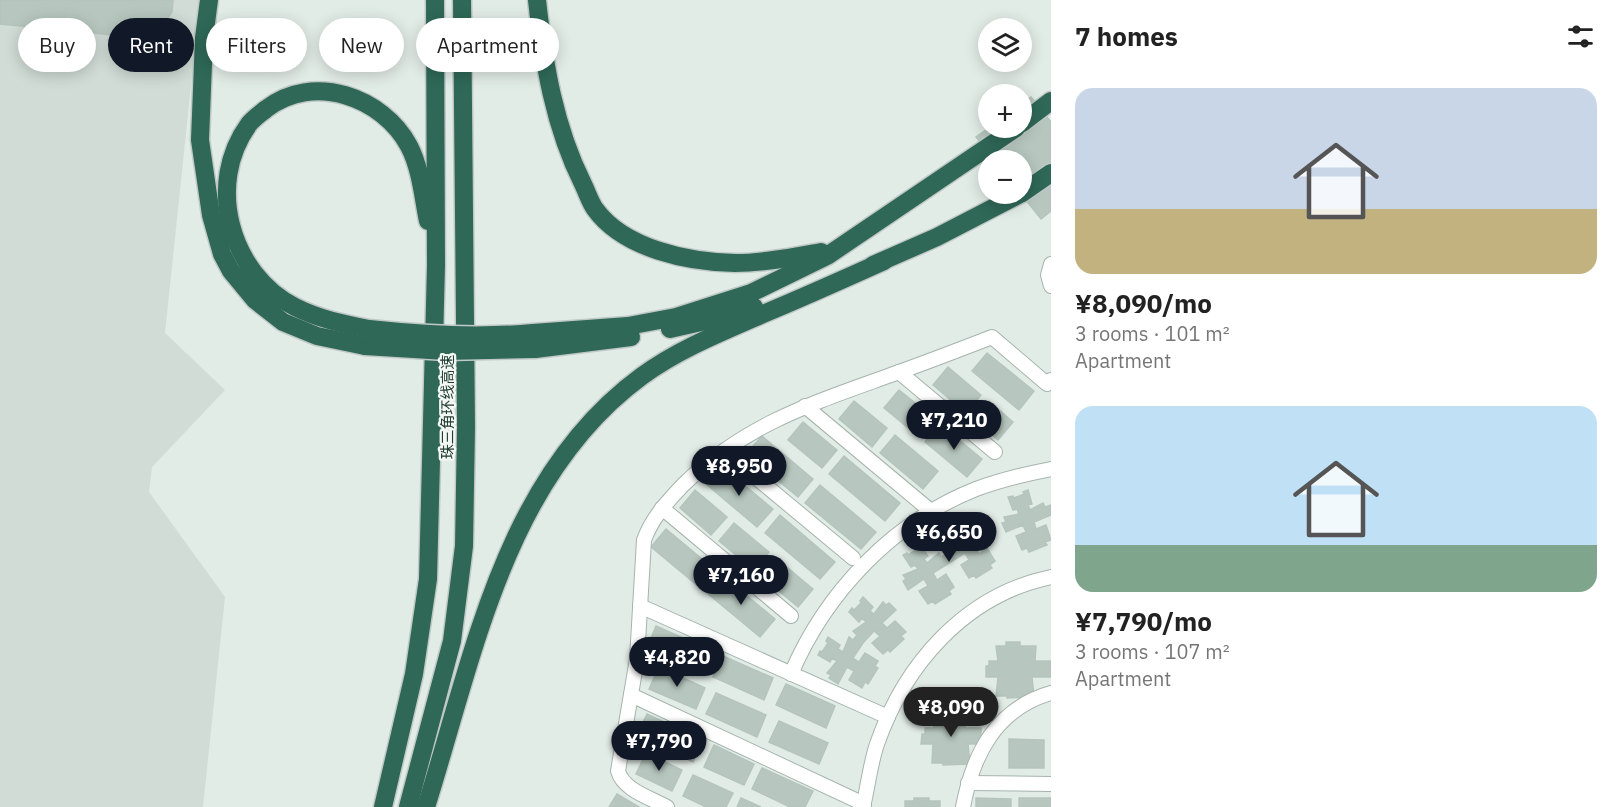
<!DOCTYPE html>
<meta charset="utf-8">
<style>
body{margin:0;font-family:"IBM Plex Sans","Noto Sans SC",sans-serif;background:#f6f6f6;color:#222;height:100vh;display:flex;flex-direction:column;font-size:22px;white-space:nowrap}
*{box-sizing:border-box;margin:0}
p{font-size:20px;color:#767676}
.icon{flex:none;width:33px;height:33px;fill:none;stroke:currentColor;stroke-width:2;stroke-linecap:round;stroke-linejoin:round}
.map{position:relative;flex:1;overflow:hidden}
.details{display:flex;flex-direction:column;background:#fff;width:570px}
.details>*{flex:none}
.guide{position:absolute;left:18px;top:18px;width:570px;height:54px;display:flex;gap:12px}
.buttons{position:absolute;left:978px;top:18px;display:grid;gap:12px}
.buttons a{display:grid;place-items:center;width:54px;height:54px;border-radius:50%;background:#fff;box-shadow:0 3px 15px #0003;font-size:30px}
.price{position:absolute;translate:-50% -51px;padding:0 14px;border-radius:21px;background:#111827;color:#fff;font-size:20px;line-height:39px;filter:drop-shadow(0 2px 3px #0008)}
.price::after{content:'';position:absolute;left:50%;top:36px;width:18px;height:14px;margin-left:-9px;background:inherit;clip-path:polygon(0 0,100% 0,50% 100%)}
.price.on{background:#222;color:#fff}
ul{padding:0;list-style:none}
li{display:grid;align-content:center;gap:12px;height:318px;padding:0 24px}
li span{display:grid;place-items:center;height:186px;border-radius:18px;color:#555}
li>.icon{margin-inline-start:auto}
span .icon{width:108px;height:108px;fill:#fffc;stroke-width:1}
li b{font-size:26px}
h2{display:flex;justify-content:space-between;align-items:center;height:72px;padding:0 24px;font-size:26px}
.pill{padding:0 21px;border-radius:27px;background:#fff;box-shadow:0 3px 15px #0003;font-size:21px;line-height:54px}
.pill.on{background:#111827;color:#fff}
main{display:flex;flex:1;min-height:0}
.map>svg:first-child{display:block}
.built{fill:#d0dcd5}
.building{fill:#b7c7bf;stroke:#b5c5bd;stroke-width:1.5}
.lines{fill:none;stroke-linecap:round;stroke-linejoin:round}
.minor-casing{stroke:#a5b4ad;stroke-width:16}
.highway-casing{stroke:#c1c9c6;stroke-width:21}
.minor{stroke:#fff;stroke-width:14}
.highway{stroke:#2f6857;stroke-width:18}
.highway-bridge-casing{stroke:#c1c9c6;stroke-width:21;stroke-linecap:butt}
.highway-bridge{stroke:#2f6857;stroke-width:18}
.labels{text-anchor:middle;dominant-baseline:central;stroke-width:4.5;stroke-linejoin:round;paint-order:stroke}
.street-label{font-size:15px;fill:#223d33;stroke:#f3f8f5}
</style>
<main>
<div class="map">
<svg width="1051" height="807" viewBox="0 0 1051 807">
<rect width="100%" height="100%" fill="#e2ece7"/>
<polygon class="built" points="0,0 200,0 165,333 225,390 152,467 149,492 225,597 203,807 0,807"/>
<g class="building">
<polygon points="0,0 173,0 172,12 154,39 0,24"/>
<polygon points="1031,97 1051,122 1051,211 1041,219 1021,194 1022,160 994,160 976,137 989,128 1022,128 1022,103"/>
<polygon points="987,353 1034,391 1019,410 972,371"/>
<polygon points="948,367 981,395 966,413 933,385"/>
<polygon points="899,390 933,417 918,436 884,408"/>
<polygon points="854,401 887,428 872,447 839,419"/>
<polygon points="989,401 1013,422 998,440 974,419"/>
<polygon points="803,422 837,450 822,468 788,440"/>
<polygon points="940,424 982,459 967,477 925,442"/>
<polygon points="895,435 938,471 923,489 880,453"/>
<polygon points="762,436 813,479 798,497 746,454"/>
<polygon points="844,456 900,503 885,521 829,474"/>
<polygon points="721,466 773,509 757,527 706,484"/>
<polygon points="820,485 876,532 861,549 805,503"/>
<polygon points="695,490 727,517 711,535 680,508"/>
<polygon points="1028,490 1032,504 1028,505 1030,510 1043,503 1045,507 1051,505 1051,515 1034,522 1036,529 1046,525 1051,540 1045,542 1047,545 1029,552 1027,548 1022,550 1016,536 1026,532 1023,525 1006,532 1002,523 1006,522 1004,517 1019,514 1017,509 1013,510 1008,497 1013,496 1014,498 1024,494 1023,492"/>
<polygon points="780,515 835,562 820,579 765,533"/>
<polygon points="962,519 969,530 965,533 968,537 980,527 982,531 985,529 991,538 975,547 979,554 987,548 995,561 990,565 992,568 976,578 974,575 969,578 961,565 969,560 965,553 933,573 937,580 946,574 954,587 949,591 951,594 935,604 933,601 928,604 919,591 928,586 924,579 908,590 903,581 906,579 903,575 918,569 915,565 911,567 903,555 907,553 908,555 918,549 916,547 920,545 928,556 924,559 927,563 939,553 941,557 947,553 944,549 959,543 956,539 952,541 944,529 948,527 950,529 959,523 958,521"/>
<polygon points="734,523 769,552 754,570 719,541"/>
<polygon points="666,529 713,568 698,586 651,547"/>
<polygon points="776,558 813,589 798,607 761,576"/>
<polygon points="723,576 775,619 760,637 707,593"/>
<polygon points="863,597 873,607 870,611 874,614 883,602 886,605 889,603 896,610 882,623 887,628 895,621 906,632 901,636 904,639 890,652 888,650 883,654 872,643 880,636 874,631 863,643 853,658 859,662 865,653 878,661 875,666 878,668 868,684 865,682 862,688 849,680 854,671 847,667 838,684 829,678 831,675 827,673 837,661 832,658 830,662 818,655 820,651 822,652 828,643 826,641 828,637 840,645 838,649 843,652 849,637 853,640 857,635 853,631 866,622 862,618 859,622 849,612 852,608 854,610 862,602 860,601"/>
<polygon points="656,626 712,651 703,673 647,648"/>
<polygon points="1006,642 1020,642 1020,646 1036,646 1035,661 1051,661 1051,677 1032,677 1034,697 1007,698 1007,696 996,696 998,677 986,677 986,666 989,666 989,661 998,661 996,646 1006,646"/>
<polygon points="723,656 773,678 764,700 713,677"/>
<polygon points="659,667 705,688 696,709 649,689"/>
<polygon points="786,684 835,706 826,728 776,705"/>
<polygon points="716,693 766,715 757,737 706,714"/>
<polygon points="941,710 956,710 956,713 967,713 965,728 981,728 981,744 968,744 970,764 943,765 943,763 932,763 933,744 921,744 922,734 925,734 925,728 934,728 932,713 941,713"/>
<polygon points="647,714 703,740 693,762 637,735"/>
<polygon points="779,721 828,743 819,764 769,742"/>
<polygon points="1009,739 1044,740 1044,768 1009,768"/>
<polygon points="714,745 754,764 744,785 704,767"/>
<polygon points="646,753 682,770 672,791 636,774"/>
<polygon points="762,768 813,791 805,807 790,807 752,789"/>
<polygon points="693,775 733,793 726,807 706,807 683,796"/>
<polygon points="617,794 639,807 609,807"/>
<polygon points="741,798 761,807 737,807"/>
<polygon points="914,798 929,798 929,801 940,801 940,807 905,807 905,801 914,801"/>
<polygon points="976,798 1011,799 1011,807 976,807"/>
<rect x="1019" y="798" width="32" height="9"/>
</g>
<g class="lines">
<defs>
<g id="minor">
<polyline points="1051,264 1048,275 1051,286"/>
<polyline points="899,372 995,452"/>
<polyline points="805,406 932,512"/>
<polyline points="724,451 853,558"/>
<polyline points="662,508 791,616"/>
<polyline points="640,606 888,717"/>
<path d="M791,674C826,592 893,522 976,489C1000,480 1025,474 1051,469"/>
<polyline points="631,695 864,804"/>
<polyline points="968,783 1051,784"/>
<path d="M667,807C651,798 623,790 618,771L637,659L644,540C652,518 667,502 683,485C747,422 817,402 899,372C930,361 961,349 992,337L1047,384L1051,380"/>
<path d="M863,807C868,786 870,765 877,744C905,664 965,595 1051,577"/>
<path d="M963,807C973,754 996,709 1051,693"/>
</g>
<g id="highway">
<polyline points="209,0 204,38 200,140 211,215 222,254 231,271 255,300 283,322 317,336 365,346"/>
<path d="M537,0C544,64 554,126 583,184C587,192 590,202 595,209C624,249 688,262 735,263C763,263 793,257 821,252"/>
<polyline points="1022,123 1051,101"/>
<polyline points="1022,193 1051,173"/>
<polyline points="873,265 937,237 1020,194"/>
<path d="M369,329C343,324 319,319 295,307C230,274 205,184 249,124C254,118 260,114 266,109C313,72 383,97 409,146C421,169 423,197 428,221"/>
<polyline points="670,329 719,318 754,307"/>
<polyline points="533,333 628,326 676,317 751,293 827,256 1016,128"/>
<polyline points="535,349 631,337"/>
<polyline points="383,807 414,674 428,579 436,265 435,0"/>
<polyline points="408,807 452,641 464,546 466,427 462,0"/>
<path d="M426,807C474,655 505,476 642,376C679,349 722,332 763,314C804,297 844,279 884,261"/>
</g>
</defs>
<use href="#minor" class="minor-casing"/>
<use href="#highway" class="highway-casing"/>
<use href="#minor" class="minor"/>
<use href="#highway" class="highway"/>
<defs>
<g id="highway-bridge">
<path d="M369,329C424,335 478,338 533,333"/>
<polyline points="365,346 446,351 535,349"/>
</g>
</defs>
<use href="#highway-bridge" class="highway-bridge-casing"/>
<use href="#highway-bridge" class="highway-bridge"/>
</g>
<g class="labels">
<g class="street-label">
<text transform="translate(447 407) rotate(-90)">珠三角环线高速</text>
</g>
</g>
</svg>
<div class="buttons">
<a><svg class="icon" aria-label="layers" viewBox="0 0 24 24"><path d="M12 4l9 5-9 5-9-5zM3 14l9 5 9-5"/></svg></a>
<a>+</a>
<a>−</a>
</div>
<b class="price" style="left:954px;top:451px">¥7,210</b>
<b class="price" style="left:739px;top:497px">¥8,950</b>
<b class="price" style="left:949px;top:563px">¥6,650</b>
<b class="price" style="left:741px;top:606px">¥7,160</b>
<b class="price" style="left:677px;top:688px">¥4,820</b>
<b class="price on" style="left:951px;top:738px">¥8,090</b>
<b class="price" style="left:659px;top:772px">¥7,790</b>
<div class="guide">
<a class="pill">Buy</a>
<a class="pill on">Rent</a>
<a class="pill">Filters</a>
<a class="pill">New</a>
<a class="pill">Apartment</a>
</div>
</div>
<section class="details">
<h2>7 homes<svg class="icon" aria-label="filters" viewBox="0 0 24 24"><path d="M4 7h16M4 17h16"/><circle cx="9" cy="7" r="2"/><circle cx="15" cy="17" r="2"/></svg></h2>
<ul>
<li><span style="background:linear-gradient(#c9d6e8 65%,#c2b280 0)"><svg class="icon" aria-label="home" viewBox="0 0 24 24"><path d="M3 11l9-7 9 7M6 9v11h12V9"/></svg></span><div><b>¥8,090/mo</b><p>3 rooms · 101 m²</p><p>Apartment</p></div></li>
<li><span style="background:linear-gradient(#bfe0f5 75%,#7fa58c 0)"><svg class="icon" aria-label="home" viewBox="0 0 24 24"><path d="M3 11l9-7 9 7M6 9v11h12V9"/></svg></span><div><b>¥7,790/mo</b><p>3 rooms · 107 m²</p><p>Apartment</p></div></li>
</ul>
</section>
</main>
